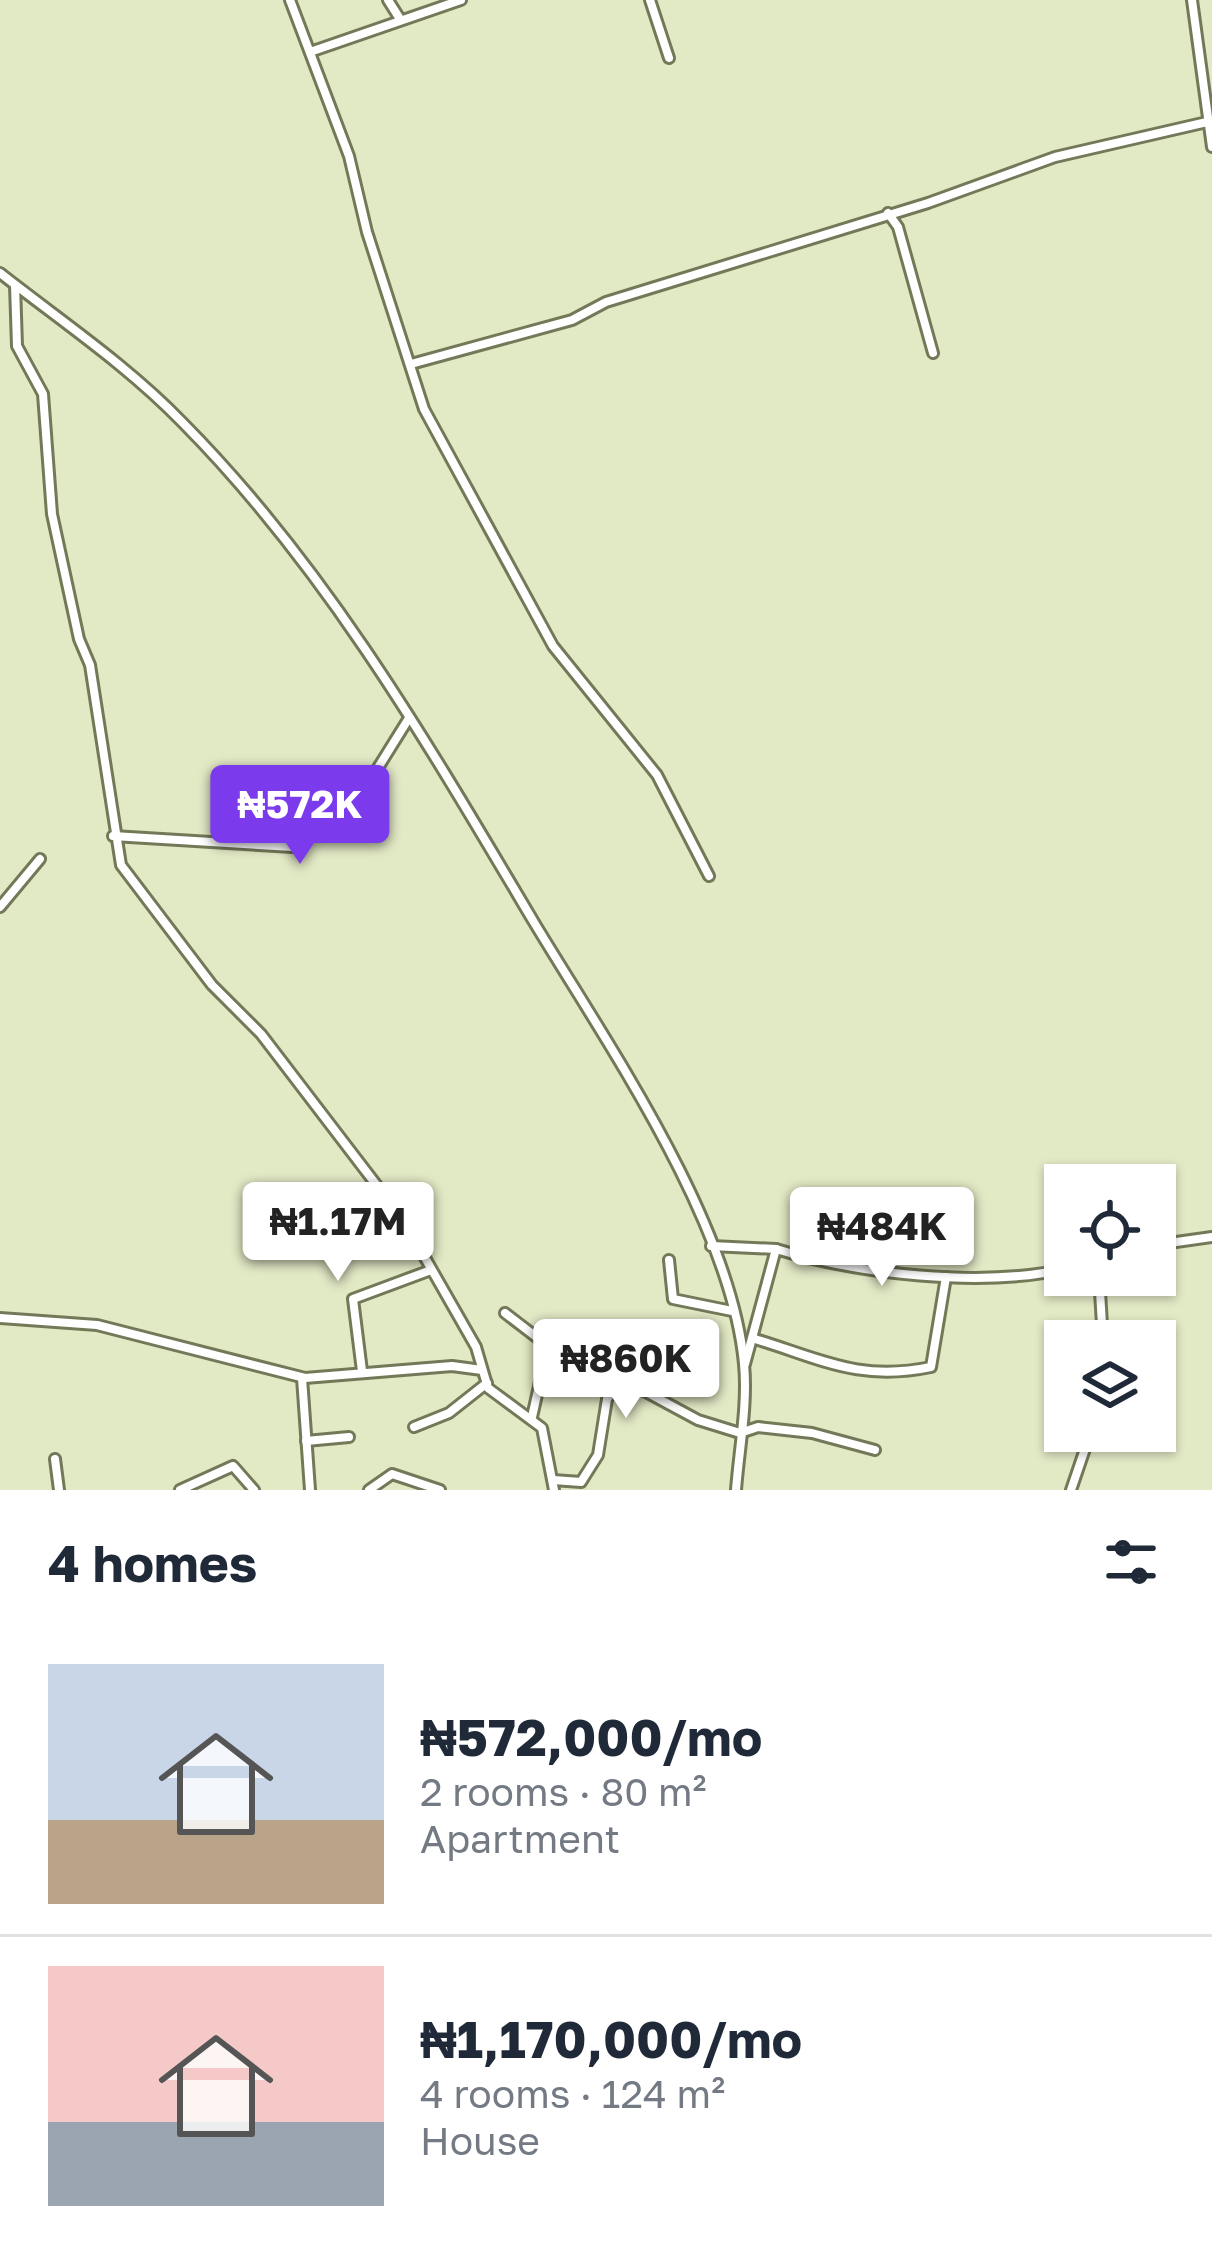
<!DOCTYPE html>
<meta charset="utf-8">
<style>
body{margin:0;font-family:"Golos Text",sans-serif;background:#f6f6f7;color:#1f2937;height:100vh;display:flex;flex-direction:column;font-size:45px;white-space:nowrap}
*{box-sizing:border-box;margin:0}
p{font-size:39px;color:#747a83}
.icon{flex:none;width:66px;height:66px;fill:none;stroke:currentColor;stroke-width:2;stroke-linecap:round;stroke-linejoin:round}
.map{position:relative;height:1490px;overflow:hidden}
.sheet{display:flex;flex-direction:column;background:#fff;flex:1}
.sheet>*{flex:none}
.controls{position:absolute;left:1044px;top:1164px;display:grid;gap:24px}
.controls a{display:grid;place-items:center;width:132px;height:132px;border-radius:0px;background:#fff;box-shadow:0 3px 9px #0004;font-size:60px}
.price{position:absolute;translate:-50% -102px;padding:0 27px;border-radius:12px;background:#fff;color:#222;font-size:39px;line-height:78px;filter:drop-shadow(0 3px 6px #0008)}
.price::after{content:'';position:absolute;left:50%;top:72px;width:36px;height:27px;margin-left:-18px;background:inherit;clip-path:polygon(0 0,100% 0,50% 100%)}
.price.current{background:#7c3aed;color:#fff}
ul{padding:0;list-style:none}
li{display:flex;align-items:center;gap:36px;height:300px;padding:0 48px}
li+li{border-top:3px solid #e0e1e3}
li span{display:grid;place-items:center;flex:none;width:336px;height:240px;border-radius:0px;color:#555}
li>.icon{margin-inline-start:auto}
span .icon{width:144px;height:144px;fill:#fffc;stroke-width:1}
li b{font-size:51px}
h2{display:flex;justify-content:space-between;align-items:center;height:144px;padding:0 48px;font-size:51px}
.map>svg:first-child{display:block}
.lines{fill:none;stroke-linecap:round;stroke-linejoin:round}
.minor-casing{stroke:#737958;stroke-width:14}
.minor{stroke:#fff;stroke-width:8}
</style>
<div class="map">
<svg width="1212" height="1490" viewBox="0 0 1212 1490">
<rect width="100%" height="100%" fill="#e2e9c5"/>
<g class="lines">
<defs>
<g id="minor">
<polyline points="290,0 349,156 367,232 424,409 553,646 657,775 709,876"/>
<polyline points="388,0 400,19"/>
<polyline points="650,0 669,58"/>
<polyline points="1192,0 1212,147"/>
<polyline points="310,52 461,0"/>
<polyline points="888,213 898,227 933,353"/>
<path d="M0,273C61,321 128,366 182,422C327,568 431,749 535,924C608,1045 731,1222 744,1364C748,1404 739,1450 736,1490"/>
<polyline points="15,285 17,346 43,394 52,514 79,639 90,665 121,865 212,985 261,1034 404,1221 476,1347 488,1388 542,1428 554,1490"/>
<polyline points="411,364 572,320 606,302 928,203 1055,157 1207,122"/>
<polyline points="113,836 292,847 376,771 409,718"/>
<polyline points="0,907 40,859"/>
<polyline points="1155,1245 1212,1237"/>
<polyline points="711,1246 776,1249"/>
<polyline points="669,1260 673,1299 732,1311"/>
<polyline points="1099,1275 1103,1341"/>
<polyline points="505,1313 548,1346 532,1417"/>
<polyline points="0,1318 97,1325 305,1378 452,1366 482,1370"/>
<path d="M755,1339C821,1359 859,1382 931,1367L946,1277"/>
<path d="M745,1364L776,1249C858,1274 981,1288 1065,1269"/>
<polyline points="362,1371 353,1299 431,1270"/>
<polyline points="302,1378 310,1490"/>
<polyline points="414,1427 449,1413 487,1383"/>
<polyline points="306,1441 349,1437"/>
<polyline points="55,1459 59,1490"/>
<polyline points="553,1480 581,1482 598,1455 607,1399 622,1379 698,1420 740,1433 758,1427 812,1433 875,1450"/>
<polyline points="180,1490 233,1466 254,1490"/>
<polyline points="369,1490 392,1474 440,1490"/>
<polyline points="1071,1490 1087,1443 1101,1431"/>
</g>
</defs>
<use href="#minor" class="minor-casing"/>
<use href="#minor" class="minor"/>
</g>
</svg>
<div class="controls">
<a><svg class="icon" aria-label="locate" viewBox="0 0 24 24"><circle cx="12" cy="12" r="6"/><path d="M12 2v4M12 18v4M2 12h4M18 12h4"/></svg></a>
<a><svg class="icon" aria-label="layers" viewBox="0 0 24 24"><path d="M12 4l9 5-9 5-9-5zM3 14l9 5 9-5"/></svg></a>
</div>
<b class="price current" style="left:300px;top:867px">₦572K</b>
<b class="price" style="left:338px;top:1284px">₦1.17M</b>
<b class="price" style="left:882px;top:1289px">₦484K</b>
<b class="price" style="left:626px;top:1421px">₦860K</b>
</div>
<section class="sheet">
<h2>4 homes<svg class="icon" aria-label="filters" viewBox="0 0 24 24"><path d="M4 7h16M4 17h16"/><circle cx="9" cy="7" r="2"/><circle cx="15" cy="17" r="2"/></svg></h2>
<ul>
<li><span style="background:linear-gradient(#c9d6e8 65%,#b9a48a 0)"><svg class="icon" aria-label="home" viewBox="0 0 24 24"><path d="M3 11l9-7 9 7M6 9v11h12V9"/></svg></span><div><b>₦572,000/mo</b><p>2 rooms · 80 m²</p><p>Apartment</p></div></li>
<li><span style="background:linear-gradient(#f6c9c9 65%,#9aa5b1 0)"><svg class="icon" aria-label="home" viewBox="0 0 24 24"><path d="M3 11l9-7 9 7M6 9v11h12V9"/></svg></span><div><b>₦1,170,000/mo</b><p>4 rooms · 124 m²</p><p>House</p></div></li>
</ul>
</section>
